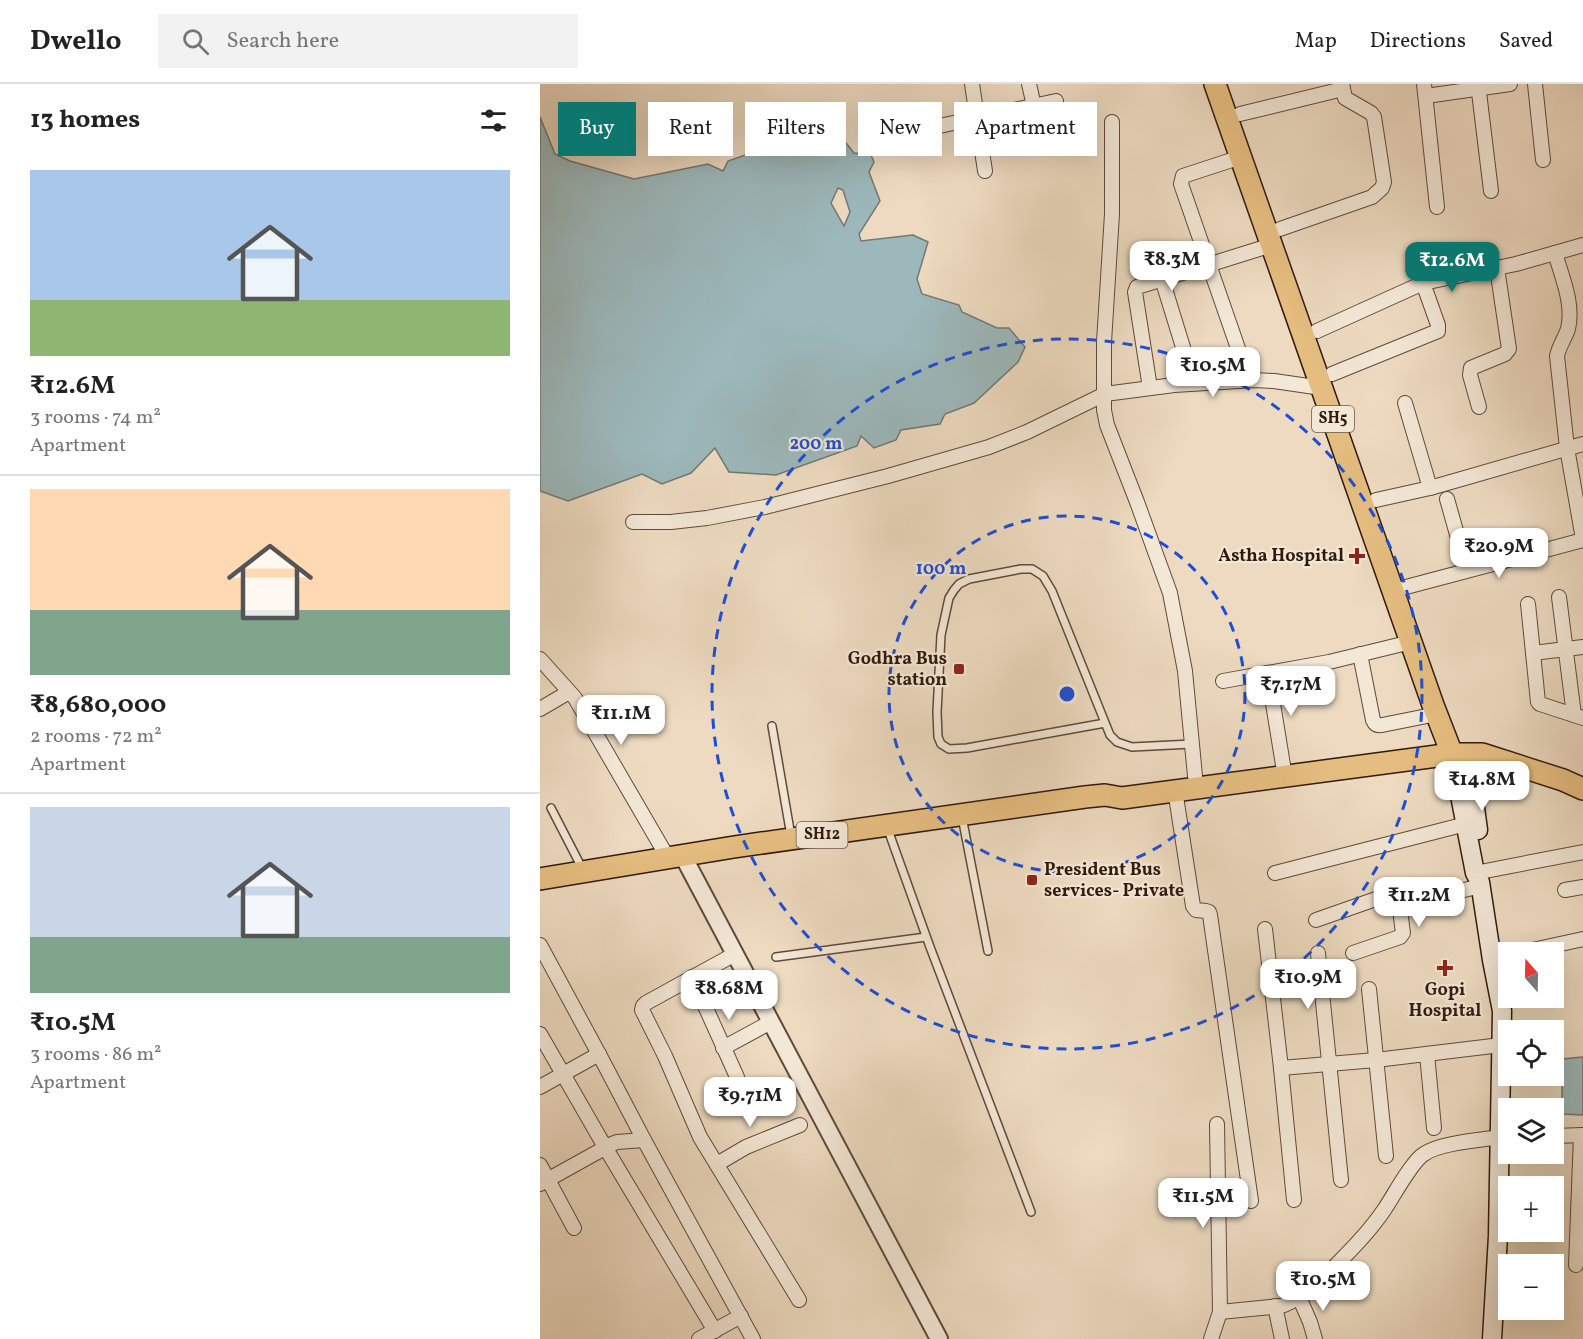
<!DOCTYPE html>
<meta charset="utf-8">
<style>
body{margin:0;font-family:Vollkorn,serif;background:#f2f2f2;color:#222;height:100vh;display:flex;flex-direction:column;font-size:22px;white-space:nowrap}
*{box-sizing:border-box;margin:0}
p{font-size:20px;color:#767676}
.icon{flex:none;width:33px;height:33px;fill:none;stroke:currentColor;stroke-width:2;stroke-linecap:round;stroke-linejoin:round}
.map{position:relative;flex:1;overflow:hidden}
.sheet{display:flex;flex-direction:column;background:#fff;width:540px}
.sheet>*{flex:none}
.top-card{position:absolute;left:18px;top:18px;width:570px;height:54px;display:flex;gap:12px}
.needle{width:39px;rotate:340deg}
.tools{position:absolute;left:958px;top:858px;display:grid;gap:12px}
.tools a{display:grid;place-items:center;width:66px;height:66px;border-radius:0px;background:#fff;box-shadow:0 6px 24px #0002;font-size:30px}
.price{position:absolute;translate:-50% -51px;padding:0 14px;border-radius:12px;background:#fff;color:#222;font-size:20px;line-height:39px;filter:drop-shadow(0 2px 3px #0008)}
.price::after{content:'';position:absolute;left:50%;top:36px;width:18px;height:14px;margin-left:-9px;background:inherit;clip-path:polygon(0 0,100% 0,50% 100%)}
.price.current{background:#0f766e;color:#fff}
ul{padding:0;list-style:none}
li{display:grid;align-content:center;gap:12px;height:318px;padding:0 30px}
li+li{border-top:2px solid #e0e0e0}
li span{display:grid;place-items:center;height:186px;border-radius:0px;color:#555}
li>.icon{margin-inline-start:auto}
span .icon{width:108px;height:108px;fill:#fffc;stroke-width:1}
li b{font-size:26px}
h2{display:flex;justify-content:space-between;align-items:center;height:72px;padding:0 30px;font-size:26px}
.chip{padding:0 21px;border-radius:0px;background:#fff;box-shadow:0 6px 24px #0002;font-size:21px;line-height:54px}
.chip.current{background:#0f766e;color:#fff}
header{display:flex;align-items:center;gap:36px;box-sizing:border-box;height:84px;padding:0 30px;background:#fff;border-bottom:2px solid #e0e0e0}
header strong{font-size:28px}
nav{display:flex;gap:33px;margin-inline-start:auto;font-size:21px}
.search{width:420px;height:54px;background:#f2f2f2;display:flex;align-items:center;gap:15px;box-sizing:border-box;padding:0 21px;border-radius:0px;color:#767676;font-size:22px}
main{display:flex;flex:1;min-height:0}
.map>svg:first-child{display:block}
.water{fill:#9cb8bb;stroke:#717975;stroke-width:1.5;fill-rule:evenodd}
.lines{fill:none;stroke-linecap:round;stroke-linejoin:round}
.service-casing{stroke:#5f4a3a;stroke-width:10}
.minor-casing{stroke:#5f4a3a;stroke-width:16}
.tertiary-casing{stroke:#5f4a3a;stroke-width:20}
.secondary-casing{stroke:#301a0d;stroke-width:21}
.primary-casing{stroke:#301a0d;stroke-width:24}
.service{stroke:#f3e7d6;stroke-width:7}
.minor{stroke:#f3e7d6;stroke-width:14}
.tertiary{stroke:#f3e7d6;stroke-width:16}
.secondary{stroke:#f3e7d6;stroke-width:18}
.primary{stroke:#e6bd80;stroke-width:21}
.ring{fill:none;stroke:#1d4ed8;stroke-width:3;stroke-dasharray:10 8}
.poi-dot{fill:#8f2418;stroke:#f3e7d6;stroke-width:2}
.labels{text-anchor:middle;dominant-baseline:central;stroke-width:4.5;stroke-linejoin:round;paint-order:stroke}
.shield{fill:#f3e7d6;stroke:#6a5849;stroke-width:1.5}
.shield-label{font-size:16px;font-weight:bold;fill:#301a0d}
.poi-label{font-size:18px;font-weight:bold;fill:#301a0d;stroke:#f3e7d6;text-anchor:end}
.centre{fill:#1d4ed8;stroke:#f3e7d6;stroke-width:3}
.ring-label{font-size:18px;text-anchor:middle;font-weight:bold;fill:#1d4ed8;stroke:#f3e7d6;stroke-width:4.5;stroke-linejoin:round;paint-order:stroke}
</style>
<header>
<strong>Dwello</strong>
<div class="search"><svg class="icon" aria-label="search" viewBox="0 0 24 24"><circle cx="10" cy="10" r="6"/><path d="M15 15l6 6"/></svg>Search here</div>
<nav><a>Map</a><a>Directions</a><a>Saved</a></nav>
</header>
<main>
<section class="sheet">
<h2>13 homes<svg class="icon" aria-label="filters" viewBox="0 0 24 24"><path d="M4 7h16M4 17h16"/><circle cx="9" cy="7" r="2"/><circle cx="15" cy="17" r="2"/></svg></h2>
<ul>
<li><span style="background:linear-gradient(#a9c7e8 70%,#8fb573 0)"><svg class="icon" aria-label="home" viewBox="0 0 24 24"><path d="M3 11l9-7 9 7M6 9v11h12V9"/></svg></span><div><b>₹12.6M</b><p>3 rooms · 74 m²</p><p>Apartment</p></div></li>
<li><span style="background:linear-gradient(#ffd9b3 65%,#7fa58c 0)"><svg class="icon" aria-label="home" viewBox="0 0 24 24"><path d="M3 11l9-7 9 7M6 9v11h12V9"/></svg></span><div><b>₹8,680,000</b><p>2 rooms · 72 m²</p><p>Apartment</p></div></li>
<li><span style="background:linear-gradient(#c9d6e8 70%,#7fa58c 0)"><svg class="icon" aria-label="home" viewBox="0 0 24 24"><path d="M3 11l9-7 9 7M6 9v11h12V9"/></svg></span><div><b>₹10.5M</b><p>3 rooms · 86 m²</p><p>Apartment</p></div></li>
</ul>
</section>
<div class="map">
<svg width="1043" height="1255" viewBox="0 0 1043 1255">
<rect width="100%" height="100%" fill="#eddac0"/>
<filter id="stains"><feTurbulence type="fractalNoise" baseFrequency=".00333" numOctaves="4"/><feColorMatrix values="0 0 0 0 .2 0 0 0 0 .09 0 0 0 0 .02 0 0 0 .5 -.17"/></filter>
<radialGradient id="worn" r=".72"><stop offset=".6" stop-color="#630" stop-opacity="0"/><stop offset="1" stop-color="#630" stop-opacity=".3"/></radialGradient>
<g class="water">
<path d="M0,33L15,70L30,77L94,95L168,80L183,87L188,77L262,51L289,57L294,47L299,50L314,69L331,71L334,78L329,88L340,117L319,150L321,157L373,151L388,158L377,195L382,210L419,221L422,228L457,244H469L485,263L478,278L434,319L405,330L400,340L361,346L356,356L334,364L321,352L317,362L236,391L189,388L175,364L151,389L122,400L102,390L28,417L0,407ZM298,104L303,106L310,128L304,142L291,119Z"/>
<polygon points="1043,973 1043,1031 1022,1030 1022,975"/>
</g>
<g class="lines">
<defs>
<g id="service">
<polyline points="565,639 427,664 409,665 401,660 398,653 397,628 401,551 409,514 414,506 419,500 429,495 481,485 492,485 503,492 512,507 570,651 577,658 592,663 652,660"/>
<polyline points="232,642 251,752"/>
<polyline points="11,724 43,786"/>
<polyline points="422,733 448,867"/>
<polyline points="347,743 390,863 491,1128"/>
<polyline points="236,873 386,853"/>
</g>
<g id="minor">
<polyline points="432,0 445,87"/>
<polyline points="489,0 494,22"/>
<polyline points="884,0 897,123"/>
<polyline points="938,0 951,107"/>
<polyline points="995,0 1003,76"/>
<polyline points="886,12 970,0"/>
<polyline points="700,30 803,5"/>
<polyline points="572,38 572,130 564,258 564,326 567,341 597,418 630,509 645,587 655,692"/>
<polyline points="390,44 516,17"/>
<polyline points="701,73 643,92 641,100 709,296"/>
<polyline points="740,145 832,113 842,104 844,98 834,33 831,29 805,14 802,0"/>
<path d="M1015,169C1022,193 1034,220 1028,245C1025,254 1019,262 1017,272L1027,364L1043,455"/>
<polyline points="622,195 654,299"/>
<polyline points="777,247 883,199 976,180 1043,161"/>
<polyline points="792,290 898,247 898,241 883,199"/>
<polyline points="610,304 595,208 597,203 732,161"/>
<polyline points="865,319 890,404"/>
<polyline points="939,323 930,291 931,284 965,270 969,265 957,184"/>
<polyline points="907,415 927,486"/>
<polyline points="836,416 890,404 1043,360"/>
<polyline points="93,438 131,438 167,434 225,423 348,392 449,363 487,348 565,310 634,301 715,296 734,297 782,304"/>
<polyline points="866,503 1043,456"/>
<polyline points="1019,513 1034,631"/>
<polyline points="988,520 998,618 1000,620 1043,634"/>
<polyline points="993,569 1043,563"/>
<path d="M820,570L833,636C835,641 837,642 842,641L897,630"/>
<polyline points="0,575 35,614 128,774"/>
<polyline points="728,589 743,681"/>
<polyline points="683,597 789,578 871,558"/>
<polyline points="0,625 29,608"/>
<polyline points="635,706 653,822 656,826 666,827 669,828 670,831 711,1117"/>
<polyline points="735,789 926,740"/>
<polyline points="935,789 1043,768"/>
<polyline points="1025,806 1043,803"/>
<polyline points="776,836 853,809 860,811 864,821"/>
<polyline points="725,845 741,984 754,1116"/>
<polyline points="0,861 60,972 104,1056 213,1255"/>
<polyline points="984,868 1043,855"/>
<polyline points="778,869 801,1096"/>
<polyline points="813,869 860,853 863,849 860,826 865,820 941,802"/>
<polyline points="195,870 106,919 103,922 102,926 125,972 160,1053 259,1216"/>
<polyline points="952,876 969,872"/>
<polyline points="152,893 197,993"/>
<polyline points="829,905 846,1072"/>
<polyline points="0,950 65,1063 175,1247"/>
<polyline points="183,964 231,938"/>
<polyline points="887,970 894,1044"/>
<polyline points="741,984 836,976 961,961"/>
<polyline points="0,1003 59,970"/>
<polyline points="1014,1052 1043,1051"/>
<polyline points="177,1080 206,1063 260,1041"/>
<polyline points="0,1081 34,1144"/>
<polyline points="0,1100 72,1060 77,1058 104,1056"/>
<polyline points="1036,1181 1041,1051"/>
<polyline points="759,1213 770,1238 775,1255"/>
<polyline points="735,1222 742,1255"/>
<path d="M680,1228L741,1222C768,1215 828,1150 844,1126C853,1113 872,1077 884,1070C899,1059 940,1056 960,1053H969"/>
<polyline points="159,1255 201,1232"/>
<polyline points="671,1255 680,1228 677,1040"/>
</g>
<polyline id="tertiary" points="143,772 399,1255"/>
<g id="secondary">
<polyline points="925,669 930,687 938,746"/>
<polyline points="912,670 935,789 940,798 952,876 962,927 958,1152 952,1255"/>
</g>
<g id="primary">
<polyline points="675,0 893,621 912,670"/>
<polyline points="0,795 194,763 545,713 565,711 582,714 912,670 942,670 1023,696 1043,705"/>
</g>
</defs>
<use href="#service" class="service-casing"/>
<use href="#minor" class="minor-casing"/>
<use href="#tertiary" class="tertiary-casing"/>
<use href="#secondary" class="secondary-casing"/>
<use href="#primary" class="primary-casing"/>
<use href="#service" class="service"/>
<use href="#minor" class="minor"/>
<use href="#tertiary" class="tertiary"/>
<use href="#secondary" class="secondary"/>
<use href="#primary" class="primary"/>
</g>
<g class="ring">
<circle cx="527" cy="610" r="178"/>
<circle cx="527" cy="610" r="355"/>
</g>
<g class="poi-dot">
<path d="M814 463h6v6h6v6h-6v6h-6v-6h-6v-6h6z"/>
<rect x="413" y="579" width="12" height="12" rx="3"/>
<rect x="486" y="790" width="12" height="12" rx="3"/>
<path d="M902 875h6v6h6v6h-6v6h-6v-6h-6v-6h6z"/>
</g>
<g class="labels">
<g class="shield">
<rect x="772" y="322" width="42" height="26" rx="4.5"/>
<rect x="256.5" y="738" width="51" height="26" rx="4.5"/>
</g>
<g class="shield-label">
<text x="793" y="335">SH5</text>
<text x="282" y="751">SH12</text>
</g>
<g class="poi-label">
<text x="804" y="472">Astha Hospital</text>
<text x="407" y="575">Godhra Bus<tspan x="407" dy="21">station</tspan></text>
<text x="504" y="786" text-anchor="start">President Bus<tspan x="504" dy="21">services- Private</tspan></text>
<text x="905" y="906" text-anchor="middle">Gopi<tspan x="905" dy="21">Hospital</tspan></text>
</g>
</g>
<circle cx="527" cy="610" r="9" class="centre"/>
<g class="ring-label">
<text x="276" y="365">200 m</text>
<text x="401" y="490">100 m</text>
</g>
<rect width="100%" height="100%" filter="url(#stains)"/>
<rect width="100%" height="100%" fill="url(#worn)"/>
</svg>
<div class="tools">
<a><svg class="needle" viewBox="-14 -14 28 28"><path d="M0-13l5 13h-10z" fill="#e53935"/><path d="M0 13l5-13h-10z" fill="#767676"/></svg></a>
<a><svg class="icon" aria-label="locate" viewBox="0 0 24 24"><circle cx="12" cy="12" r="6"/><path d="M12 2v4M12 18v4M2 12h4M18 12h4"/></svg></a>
<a><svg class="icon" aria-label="layers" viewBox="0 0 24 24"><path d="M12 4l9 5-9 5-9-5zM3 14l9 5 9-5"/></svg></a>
<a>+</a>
<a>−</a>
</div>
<b class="price" style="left:632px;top:208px">₹8.3M</b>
<b class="price current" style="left:912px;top:209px">₹12.6M</b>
<b class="price" style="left:673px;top:314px">₹10.5M</b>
<b class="price" style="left:959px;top:495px">₹20.9M</b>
<b class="price" style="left:751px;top:633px">₹7.17M</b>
<b class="price" style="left:81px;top:662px">₹11.1M</b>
<b class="price" style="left:942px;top:728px">₹14.8M</b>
<b class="price" style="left:879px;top:844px">₹11.2M</b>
<b class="price" style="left:768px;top:926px">₹10.9M</b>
<b class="price" style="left:189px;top:937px">₹8.68M</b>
<b class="price" style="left:210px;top:1044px">₹9.71M</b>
<b class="price" style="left:663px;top:1145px">₹11.5M</b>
<b class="price" style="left:783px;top:1228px">₹10.5M</b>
<div class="top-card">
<a class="chip current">Buy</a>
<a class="chip">Rent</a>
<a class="chip">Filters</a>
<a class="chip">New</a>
<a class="chip">Apartment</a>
</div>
</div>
</main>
